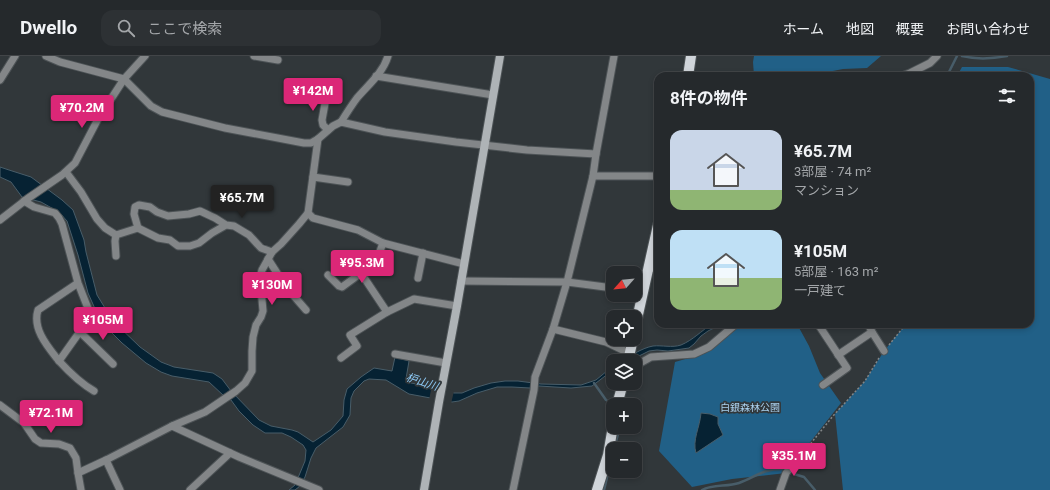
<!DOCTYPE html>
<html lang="ja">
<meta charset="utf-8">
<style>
body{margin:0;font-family:Roboto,"Noto Sans JP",sans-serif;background:#2d3134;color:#f1f3f6;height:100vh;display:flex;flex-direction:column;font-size:15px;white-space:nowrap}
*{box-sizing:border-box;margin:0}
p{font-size:13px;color:#a3a6a9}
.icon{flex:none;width:22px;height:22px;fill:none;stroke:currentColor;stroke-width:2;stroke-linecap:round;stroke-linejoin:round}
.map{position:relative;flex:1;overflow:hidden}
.panel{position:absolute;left:654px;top:16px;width:380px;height:256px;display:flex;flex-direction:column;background:#25292c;border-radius:12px;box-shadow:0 2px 6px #0003,0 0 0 1px #424548}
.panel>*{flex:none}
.needle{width:26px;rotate:243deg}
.controls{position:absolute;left:606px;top:210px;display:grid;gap:8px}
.controls a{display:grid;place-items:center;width:36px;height:36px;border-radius:8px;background:#25292c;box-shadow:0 2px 6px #0003,0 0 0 1px #424548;font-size:20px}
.price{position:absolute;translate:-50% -34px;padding:0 9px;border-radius:4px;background:#db2777;color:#fff;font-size:13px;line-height:26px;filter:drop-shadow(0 1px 2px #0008)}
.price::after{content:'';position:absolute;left:50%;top:24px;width:12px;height:9px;margin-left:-6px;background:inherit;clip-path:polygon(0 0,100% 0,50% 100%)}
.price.current{background:#222;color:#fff}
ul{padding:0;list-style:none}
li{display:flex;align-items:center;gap:12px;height:100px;padding:0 16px}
li span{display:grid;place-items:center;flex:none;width:112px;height:80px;border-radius:12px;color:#555}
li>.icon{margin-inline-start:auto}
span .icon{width:48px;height:48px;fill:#fffc;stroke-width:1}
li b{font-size:17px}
h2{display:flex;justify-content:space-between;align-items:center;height:48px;padding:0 16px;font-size:17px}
header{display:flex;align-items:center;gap:24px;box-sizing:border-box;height:56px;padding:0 20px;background:#25292c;border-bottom:1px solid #424548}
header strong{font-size:19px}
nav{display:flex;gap:22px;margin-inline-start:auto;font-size:14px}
.search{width:280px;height:36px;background:#2d3134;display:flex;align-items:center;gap:10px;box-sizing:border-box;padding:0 14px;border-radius:12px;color:#a3a6a9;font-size:15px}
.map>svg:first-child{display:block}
.green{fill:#216087}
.water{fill:#062233;stroke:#485d69}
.pier{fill:#31373a}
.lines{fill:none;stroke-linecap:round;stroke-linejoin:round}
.stream{stroke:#485d69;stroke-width:2.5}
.street-casing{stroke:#4d5356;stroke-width:9}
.secondary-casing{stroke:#4d5356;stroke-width:10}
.primary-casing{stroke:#4d5356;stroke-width:12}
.path{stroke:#818688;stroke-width:1.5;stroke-dasharray:2 2;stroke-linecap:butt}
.street{stroke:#838688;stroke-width:7}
.secondary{stroke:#aeb3b6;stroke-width:8}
.primary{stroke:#d0d5da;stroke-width:10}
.labels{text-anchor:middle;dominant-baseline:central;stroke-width:3.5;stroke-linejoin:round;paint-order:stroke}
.park-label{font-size:10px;fill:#aad1ef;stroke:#31373a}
.water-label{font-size:11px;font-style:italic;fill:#8dcaf6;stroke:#31373a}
</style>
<header>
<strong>Dwello</strong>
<div class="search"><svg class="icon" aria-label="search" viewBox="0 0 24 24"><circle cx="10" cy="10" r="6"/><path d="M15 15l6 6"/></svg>ここで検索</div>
<nav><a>ホーム</a><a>地図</a><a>概要</a><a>お問い合わせ</a></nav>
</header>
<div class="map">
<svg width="1050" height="434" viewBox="0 0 1050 434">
<rect width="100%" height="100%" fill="#31373a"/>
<g class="green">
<polygon points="754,0 881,0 867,12 843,13 807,20 754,20 753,6"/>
<polygon points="962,11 1008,11 1050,23 1050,434 843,434 835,358 865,325 884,295 906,268 1030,268 1030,20 957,20"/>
<polygon points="742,268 797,268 809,290 820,317 841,347 786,417 732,423 692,431 659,395 675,306 706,297"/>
</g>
<g class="water">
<polygon points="0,111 9,114 31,121 62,144 73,154 84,184 86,196 97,239 113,265 140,291 161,306 174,311 213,317 222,323 231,335 259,364 271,370 292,374 298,376 313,386 331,374 343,360 344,344 347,333 361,321 374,312 392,315 395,301 409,305 406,323 411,327 433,331 454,337 462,337 474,332 491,327 505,325 518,325 541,328 581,329 596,324 613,310 613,314 592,330 571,332 539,330 530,332 512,331 497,331 477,337 459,345 452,346 409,338 386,324 369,323 364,325 354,335 351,342 350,359 343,371 316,392 311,402 305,421 300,430 295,434 289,434 295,429 305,405 306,394 303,389 291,381 282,377 265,377 253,369 239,355 231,344 224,340 209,326 172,320 161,316 146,307 122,287 107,272 96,255 88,237 78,199 67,165 59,156 41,146 22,141 11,126 0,121"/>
<path d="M712,268H722L708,275L701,280L694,288L689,292L668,295L657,294L649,295L629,305H622C632,299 642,292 653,290C662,289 672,292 681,289C693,284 701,275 712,268Z"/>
<path d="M701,357L710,358L718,361V368L723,379L696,397C692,384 700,371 701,357Z"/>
</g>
<polygon class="pier" points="432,329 454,335 451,348 429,344"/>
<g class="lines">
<g class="stream">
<path d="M962,0C978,4 991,3 1007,0"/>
<polyline points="947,20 957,0"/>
<polyline points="594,327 606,344 610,346"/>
<polyline points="614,393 620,371"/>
<polyline points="794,418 804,421 815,434"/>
<polyline points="604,434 611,405"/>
<path d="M702,434C713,428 727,431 739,427C756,421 762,413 782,413"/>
</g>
<defs>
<g id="street">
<polyline points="46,0 60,6 124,23 151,50 162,56 225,72 304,87 311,87 318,83 333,70 341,66 385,76 456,86 527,94 596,98"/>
<polyline points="254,0 278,4"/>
<polyline points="614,0 596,98 593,120 658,120"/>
<polyline points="376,20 493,39"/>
<polyline points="902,20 910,17 930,7 937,0"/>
<polyline points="0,24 15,0"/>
<polyline points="328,31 322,64 323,69 328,74"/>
<path d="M341,66C346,58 351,50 357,42C368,29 383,17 388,0"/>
<polyline points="318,83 308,157 313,162 358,174 383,187 464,208"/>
<polyline points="66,116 81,136 97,163 105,172 116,179 138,172"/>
<polyline points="593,120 567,226 553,273 606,286 629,297"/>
<polyline points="313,121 348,126"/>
<path d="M24,145L34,151L55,157L59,162L62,168L78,227L91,260L59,305C48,291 32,273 38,254L78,227"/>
<polyline points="0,164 27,143 62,119 75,107 98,63 124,23 145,0"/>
<polyline points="226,169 212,177 199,187 190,190 178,190 170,184 158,182 138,172 134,158 135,151 139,149 150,151 157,156 168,160 189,158 200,155 215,162 226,169 234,170 249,179 261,192 272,196"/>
<polyline points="116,200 115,185 116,179"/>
<polyline points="268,203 286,231 306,254"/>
<polyline points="648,213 658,212"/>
<polyline points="361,217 387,256"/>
<polyline points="328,219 339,230 342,231 376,206 383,187"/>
<polyline points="418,222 423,197"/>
<polyline points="461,225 567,226 613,232"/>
<polyline points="818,268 847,312 823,329"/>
<polyline points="80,276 113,308"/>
<polyline points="872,276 884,295"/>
<polyline points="395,298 446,307"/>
<polyline points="838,299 872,276 868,268"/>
<polyline points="341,302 357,290 350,279 387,256 414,243 457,250"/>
<path d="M59,305C70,317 80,327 94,335"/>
<polyline points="635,310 651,301 694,298 709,291 736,268"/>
<polyline points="0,349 24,367 35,383 41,387 59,388 70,392 76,402 78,417"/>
<polyline points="172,370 205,356 236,335 245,327 252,315 252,295 253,281 256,269 261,261 263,255 260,221 262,214 272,196 281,188 299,168 308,157"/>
<polyline points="106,404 120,434"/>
<polyline points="81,434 78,417 106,404 172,370 239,401 319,434"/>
<polyline points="190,434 230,397"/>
<polyline points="513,434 534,334 535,321 553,273"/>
<polyline points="780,434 786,417 798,403"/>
</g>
<polyline id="secondary" points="424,434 439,346 457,250 500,0"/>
<g id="primary">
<polyline points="688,20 691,0"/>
<polyline points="635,272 658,169"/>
<polyline points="628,305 633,283"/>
<polyline points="617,349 623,327"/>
<polyline points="597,434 608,399 613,370"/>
</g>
</defs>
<use href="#street" class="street-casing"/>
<use href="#secondary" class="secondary-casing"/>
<use href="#primary" class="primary-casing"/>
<g class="path">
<polyline points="889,289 906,268"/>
<polyline points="803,397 833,360 865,325 879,302"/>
</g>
<use href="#street" class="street"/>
<use href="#secondary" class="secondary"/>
<use href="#primary" class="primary"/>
</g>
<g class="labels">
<g class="park-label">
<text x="750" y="351">白銀森林公園</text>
</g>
<g class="water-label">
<text transform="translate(422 326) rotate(18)">枦山川</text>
</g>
</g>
</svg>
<div class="controls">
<a><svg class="needle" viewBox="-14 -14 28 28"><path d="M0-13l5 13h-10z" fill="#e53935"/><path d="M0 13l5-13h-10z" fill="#a3a6a9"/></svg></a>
<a><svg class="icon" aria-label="locate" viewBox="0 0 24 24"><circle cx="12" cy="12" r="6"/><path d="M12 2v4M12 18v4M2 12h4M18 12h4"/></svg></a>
<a><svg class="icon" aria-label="layers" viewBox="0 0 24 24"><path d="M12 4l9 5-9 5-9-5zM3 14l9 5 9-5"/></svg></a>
<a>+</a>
<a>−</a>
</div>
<b class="price" style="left:313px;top:56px">¥142M</b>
<b class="price" style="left:82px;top:73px">¥70.2M</b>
<b class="price current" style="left:242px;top:163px">¥65.7M</b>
<b class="price" style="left:362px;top:228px">¥95.3M</b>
<b class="price" style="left:272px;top:250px">¥130M</b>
<b class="price" style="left:103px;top:285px">¥105M</b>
<b class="price" style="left:51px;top:378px">¥72.1M</b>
<b class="price" style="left:794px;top:421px">¥35.1M</b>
<section class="panel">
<h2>8件の物件<svg class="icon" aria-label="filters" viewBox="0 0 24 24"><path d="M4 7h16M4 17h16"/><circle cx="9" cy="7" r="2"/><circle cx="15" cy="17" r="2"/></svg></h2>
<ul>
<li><span style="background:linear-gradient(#c9d6e8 75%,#8fb573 0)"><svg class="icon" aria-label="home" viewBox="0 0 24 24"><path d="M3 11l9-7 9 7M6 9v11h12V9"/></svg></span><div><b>¥65.7M</b><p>3部屋 · 74 m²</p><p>マンション</p></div></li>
<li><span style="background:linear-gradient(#bfe0f5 60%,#8fb573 0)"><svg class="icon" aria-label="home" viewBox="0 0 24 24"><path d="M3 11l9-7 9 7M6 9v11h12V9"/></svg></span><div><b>¥105M</b><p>5部屋 · 163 m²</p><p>一戸建て</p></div></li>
</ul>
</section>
</div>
